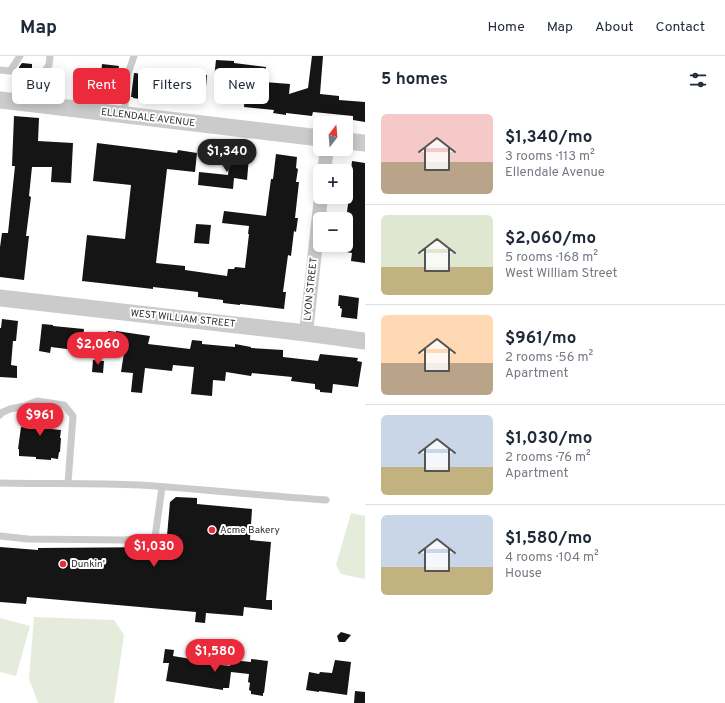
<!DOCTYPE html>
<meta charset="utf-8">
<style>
body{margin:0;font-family:Overpass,sans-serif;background:#f6f6f7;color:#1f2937;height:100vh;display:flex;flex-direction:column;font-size:15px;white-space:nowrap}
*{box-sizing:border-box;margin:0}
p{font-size:13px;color:#747a83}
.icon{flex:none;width:22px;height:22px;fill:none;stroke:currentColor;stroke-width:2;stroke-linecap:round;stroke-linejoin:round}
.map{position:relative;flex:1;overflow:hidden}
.drawer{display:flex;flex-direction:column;background:#fff;width:360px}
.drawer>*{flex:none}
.hud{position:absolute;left:12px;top:12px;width:293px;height:36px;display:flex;gap:8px}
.needle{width:26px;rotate:16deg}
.controls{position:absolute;left:313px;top:60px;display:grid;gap:8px}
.controls a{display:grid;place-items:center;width:40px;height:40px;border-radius:6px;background:#fff;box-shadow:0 2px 10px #0003;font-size:20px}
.price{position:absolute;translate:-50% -34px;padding:0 9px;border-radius:14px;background:#eb2b3c;color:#fff;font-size:13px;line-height:26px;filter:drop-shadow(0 1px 2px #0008)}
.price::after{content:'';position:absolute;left:50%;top:24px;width:12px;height:9px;margin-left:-6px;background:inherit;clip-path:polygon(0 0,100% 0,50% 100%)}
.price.current{background:#222;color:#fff}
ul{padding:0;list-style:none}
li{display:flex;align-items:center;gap:12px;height:100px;padding:0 16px}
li+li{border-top:1px solid #e0e1e3}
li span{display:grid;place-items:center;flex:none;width:112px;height:80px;border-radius:6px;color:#555}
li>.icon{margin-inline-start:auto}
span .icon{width:48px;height:48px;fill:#fffc;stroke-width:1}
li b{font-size:17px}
h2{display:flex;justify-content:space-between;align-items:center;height:48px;padding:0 16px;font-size:17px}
.pill{padding:0 14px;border-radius:6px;background:#fff;box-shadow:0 2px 10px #0003;font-size:14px;line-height:36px}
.pill.current{background:#eb2b3c;color:#fff}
header{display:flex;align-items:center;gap:24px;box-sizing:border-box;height:56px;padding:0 20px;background:#fff;border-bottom:1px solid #e0e1e3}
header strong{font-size:19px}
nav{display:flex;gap:22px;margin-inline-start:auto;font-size:14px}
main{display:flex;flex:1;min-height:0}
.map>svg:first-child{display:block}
.green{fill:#e5ecdc}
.building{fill:#151515}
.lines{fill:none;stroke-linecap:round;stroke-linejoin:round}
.service{stroke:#cbcbcb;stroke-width:7}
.minor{stroke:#cbcbcb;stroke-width:14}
.tertiary{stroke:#cbcbcb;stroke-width:17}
.poi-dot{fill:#eb2b3c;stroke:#fff;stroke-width:1.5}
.labels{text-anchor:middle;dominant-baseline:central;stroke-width:4;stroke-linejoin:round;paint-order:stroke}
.street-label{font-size:10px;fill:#2e2e2e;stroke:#fff}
.poi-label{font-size:10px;fill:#2e2e2e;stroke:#fff;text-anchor:start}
</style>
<header>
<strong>Map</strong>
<nav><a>Home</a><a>Map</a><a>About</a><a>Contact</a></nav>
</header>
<main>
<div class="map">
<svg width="365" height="647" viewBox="0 0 365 647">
<rect width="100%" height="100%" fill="#fff"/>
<g class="green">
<polygon points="351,457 365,460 365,523 341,518 336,509"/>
<polygon points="34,561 114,564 124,579 114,647 38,647 29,623"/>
<polygon points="0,562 30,570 16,620 0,616"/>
</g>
<g class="building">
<polygon points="312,0 323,0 320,38 339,40 339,44 365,46 365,66 353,64 353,60 313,56 312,60 286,57 286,59 273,57 274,54 244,51 245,33 243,33 244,24 214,22 216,4 234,5 234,7 266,11 264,26 290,28 289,38 308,32"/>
<polygon points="22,7 32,8 32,12 28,13 26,17 27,20 31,22 31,26 18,25 19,11"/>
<polygon points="102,8 119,10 118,16 123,16 121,40 99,37"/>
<polygon points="143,14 187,20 187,16 207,19 205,42 176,39 176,45 148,42 147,44 133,42 133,41 131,41 134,17 143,18"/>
<polygon points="14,60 39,62 38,85 73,87 71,127 51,126 52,111 32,111 29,140 31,141 26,180 29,180 24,224 0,221 0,191 2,177 8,177 15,110 12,110"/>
<polygon points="97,87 177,97 178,94 197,97 195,116 167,113 156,207 185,210 185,214 227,220 228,213 234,213 235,211 245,212 249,178 248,178 249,170 222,167 224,155 266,160 271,123 273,123 276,98 297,101 296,112 298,113 296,126 299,126 295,162 298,162 296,176 294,175 291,200 288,199 283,236 286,236 284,253 240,248 240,249 223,247 223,244 198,241 198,236 153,231 153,233 82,225 87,179 125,183 131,129 93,125"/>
<polygon points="231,96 243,97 243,100 249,101 247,124 234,122 233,133 198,129 199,116 228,119 230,99 231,99"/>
<polygon points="352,105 365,107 365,207 351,205 352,197 346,196 346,156 347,156 351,124 350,124"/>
<polygon points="196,168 211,169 209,188 194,187"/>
<polygon points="339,239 359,242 357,263 341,261 342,253 340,252 340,250 338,250"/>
<polygon points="2,263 18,265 16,285 13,285 11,309 17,310 17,322 0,321 0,272 1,272"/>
<polygon points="42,268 53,269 53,270 84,273 82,291 75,290 75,294 51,291 50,297 39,295"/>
<polygon points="108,275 116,276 116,275 150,280 148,288 190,293 192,284 202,285 202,288 235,291 235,288 251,291 251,292 283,294 283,301 318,305 320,298 358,302 357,305 362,306 358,331 333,328 332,337 320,336 320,334 315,333 315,328 291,325 292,321 252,317 251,320 226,316 225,325 213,324 212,340 191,338 194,311 173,309 172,315 145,312 142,337 131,336 133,317 121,316 124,297 106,294"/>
<polygon points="93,304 104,305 103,317 92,316"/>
<polygon points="33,352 53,354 51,373 61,374 60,382 61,382 60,396 59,396 58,403 51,402 51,404 36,403 36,401 19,400 19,393 18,393 21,371 32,372"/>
<polygon points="176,441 197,442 197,448 252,453 250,484 271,486 266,544 272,544 272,554 244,551 243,560 206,557 205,567 195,566 196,556 27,541 26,548 0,546 0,491 38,494 38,492 166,491 170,446"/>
<polygon points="341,576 351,579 345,586 339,586 337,580"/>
<polygon points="165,593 174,594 173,600 203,605 203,607 230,610 231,604 251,606 251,603 268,605 264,637 263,637 263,640 251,638 251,635 249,634 250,627 248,626 249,618 231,616 229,632 223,632 223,634 166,625 169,607 163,607"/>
<polygon points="335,604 351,606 347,639 319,635 319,636 306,634 309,616 319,618 320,616 332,617"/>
<polygon points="355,635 365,636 365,647 354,647"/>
</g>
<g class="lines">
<g class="service">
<polyline points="0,14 10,15 20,0"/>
<polyline points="31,17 43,17 49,9 50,0"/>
<polyline points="124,59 128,18 134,0"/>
<polyline points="0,359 1,357 10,353 25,350 37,345 64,349 73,360 68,427"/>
<path d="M0,427C47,428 94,427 140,429C202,433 264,440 326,444"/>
<polyline points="0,480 28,483 124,484 155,481 162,431"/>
</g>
<g class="minor">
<polyline points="324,115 327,93"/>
<polyline points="306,277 321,141"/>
</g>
<g class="tertiary">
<polyline points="0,44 320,82"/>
<polyline points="346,85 365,87"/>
<polyline points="0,242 306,277 365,285"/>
</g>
</g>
<g class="poi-dot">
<circle cx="212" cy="474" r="4"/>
<circle cx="63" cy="508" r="4"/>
</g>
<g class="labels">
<g class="street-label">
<text transform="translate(148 62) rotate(7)">ELLENDALE AVENUE</text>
<text transform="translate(311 233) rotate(-84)">LYON STREET</text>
<text transform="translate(183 263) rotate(6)">WEST WILLIAM STREET</text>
</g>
<g class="poi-label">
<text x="220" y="474">Acme Bakery</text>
<text x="71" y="508">Dunkin'</text>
</g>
</g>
</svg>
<div class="controls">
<a><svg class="needle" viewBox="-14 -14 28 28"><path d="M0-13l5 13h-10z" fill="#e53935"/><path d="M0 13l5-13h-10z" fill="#747a83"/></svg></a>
<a>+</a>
<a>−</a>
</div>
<b class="price current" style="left:227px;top:117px">$1,340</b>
<b class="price" style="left:98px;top:310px">$2,060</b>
<b class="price" style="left:40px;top:381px">$961</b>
<b class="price" style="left:154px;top:512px">$1,030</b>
<b class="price" style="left:215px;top:617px">$1,580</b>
<div class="hud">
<a class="pill">Buy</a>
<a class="pill current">Rent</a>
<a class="pill">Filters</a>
<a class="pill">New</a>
</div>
</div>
<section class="drawer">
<h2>5 homes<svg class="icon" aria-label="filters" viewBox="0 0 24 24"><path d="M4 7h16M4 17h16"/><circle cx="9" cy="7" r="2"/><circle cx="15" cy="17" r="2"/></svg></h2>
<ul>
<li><span style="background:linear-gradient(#f6c9c9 60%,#b9a48a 0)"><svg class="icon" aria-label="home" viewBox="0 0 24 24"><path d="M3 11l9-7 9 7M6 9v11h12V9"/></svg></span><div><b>$1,340/mo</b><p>3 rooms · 113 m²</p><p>Ellendale Avenue</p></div></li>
<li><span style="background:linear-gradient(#dfe7d0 65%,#c2b280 0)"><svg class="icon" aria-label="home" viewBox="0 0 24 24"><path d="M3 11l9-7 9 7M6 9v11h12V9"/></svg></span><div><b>$2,060/mo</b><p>5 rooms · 168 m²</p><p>West William Street</p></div></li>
<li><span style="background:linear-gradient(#ffd9b3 60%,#b9a48a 0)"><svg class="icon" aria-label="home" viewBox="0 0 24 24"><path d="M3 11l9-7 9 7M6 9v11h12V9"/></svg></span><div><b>$961/mo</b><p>2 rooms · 56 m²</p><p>Apartment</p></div></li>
<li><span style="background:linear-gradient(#c9d6e8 65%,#c2b280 0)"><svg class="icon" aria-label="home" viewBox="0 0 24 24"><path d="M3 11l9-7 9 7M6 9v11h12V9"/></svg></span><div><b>$1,030/mo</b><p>2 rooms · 76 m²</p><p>Apartment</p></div></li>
<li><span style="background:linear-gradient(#c9d6e8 65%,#c2b280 0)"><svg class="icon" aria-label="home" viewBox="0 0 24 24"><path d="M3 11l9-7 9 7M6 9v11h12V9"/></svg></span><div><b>$1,580/mo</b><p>4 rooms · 104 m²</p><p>House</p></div></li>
</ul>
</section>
</main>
